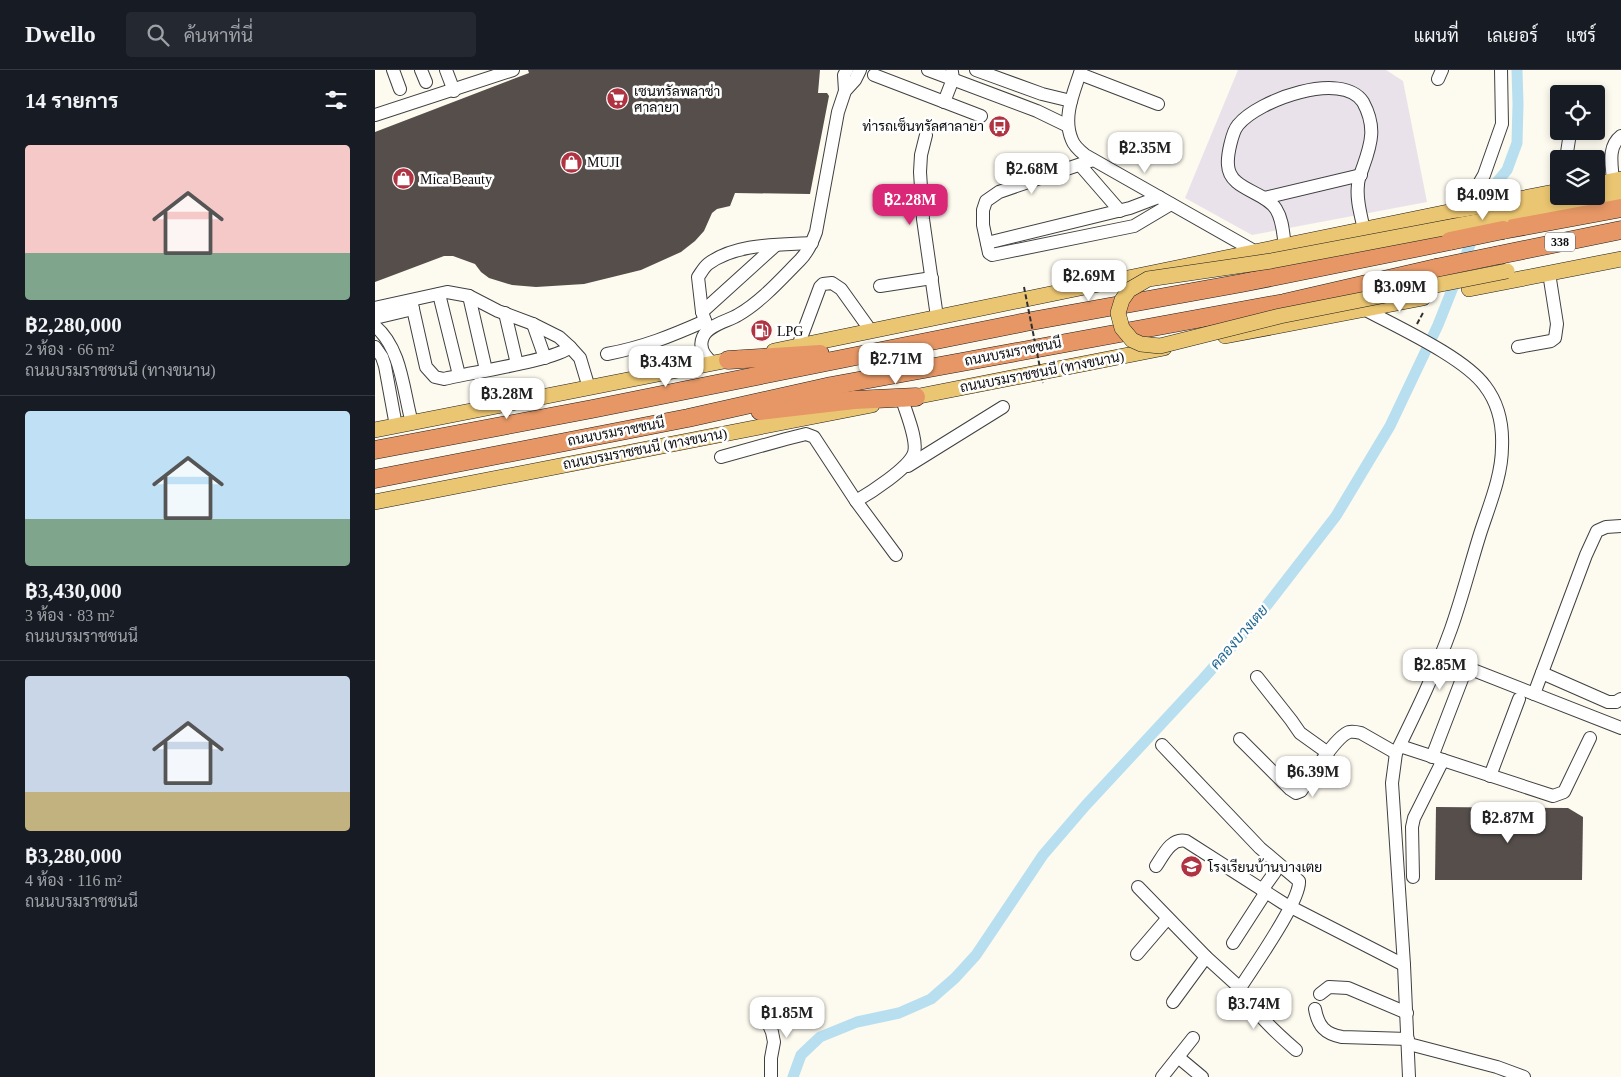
<!DOCTYPE html>
<html lang="th">
<meta charset="utf-8">
<style>
body{margin:0;font-family:"Times New Roman",Sarabun,serif;background:#242831;color:#f1f3f6;height:100vh;display:flex;flex-direction:column;font-size:19px;white-space:nowrap}
*{box-sizing:border-box;margin:0}
p{font-size:16px;color:#9ea1a6}
.icon{flex:none;width:28px;height:28px;fill:none;stroke:currentColor;stroke-width:2;stroke-linecap:round;stroke-linejoin:round}
.map{position:relative;flex:1;overflow:hidden}
.panel{display:flex;flex-direction:column;background:#171b24;width:375px}
.panel>*{flex:none}
.controls{position:absolute;left:1175px;top:15px;display:grid;gap:10px}
.controls a{display:grid;place-items:center;width:55px;height:55px;border-radius:5px;background:#171b24;box-shadow:0 2px 8px #0003;font-size:25px}
.price{position:absolute;translate:-50% -42px;padding:0 11px;border-radius:10px;background:#fff;color:#222;font-size:16px;line-height:32px;filter:drop-shadow(0 1px 2px #0008)}
.price::after{content:'';position:absolute;left:50%;top:30px;width:15px;height:11px;margin-left:-8px;background:inherit;clip-path:polygon(0 0,100% 0,50% 100%)}
.price.selected{background:#db2777;color:#fff}
ul{padding:0;list-style:none}
li{display:grid;align-content:center;gap:10px;height:265px;padding:0 25px}
li+li{border-top:1px solid #363941}
li span{display:grid;place-items:center;height:155px;border-radius:5px;color:#555}
li>.icon{margin-inline-start:auto}
span .icon{width:90px;height:90px;fill:#fffc;stroke-width:1}
li b{font-size:21px}
h2{display:flex;justify-content:space-between;align-items:center;height:60px;padding:0 25px;font-size:21px}
header{display:flex;align-items:center;gap:30px;box-sizing:border-box;height:70px;padding:0 25px;background:#171b24;border-bottom:1px solid #363941}
header strong{font-size:24px}
nav{display:flex;gap:28px;margin-inline-start:auto;font-size:18px}
.search{width:350px;height:45px;background:#242831;display:flex;align-items:center;gap:12px;box-sizing:border-box;padding:0 18px;border-radius:5px;color:#9ea1a6;font-size:19px}
main{display:flex;flex:1;min-height:0}
.map>svg:first-child{display:block}
.industrial{fill:#e9e2eb}
.lines{fill:none;stroke-linecap:round;stroke-linejoin:round}
.canal{stroke:#b8dff0;stroke-width:11}
.building{fill:#554e4b}
.minor-casing{stroke:#404040;stroke-width:14}
.major-casing{stroke:#1e1e1e;stroke-width:16}
.highway-casing{stroke:#1e1e1e;stroke-width:19}
.path{stroke:#2f2f2f;stroke-width:2;stroke-dasharray:5 2.5;stroke-linecap:butt}
.minor{stroke:#fff;stroke-width:12}
.major{stroke:#ebc672;stroke-width:15}
.highway{stroke:#e69765;stroke-width:18}
.major-bridge-casing{stroke:#1e1e1e;stroke-width:16;stroke-linecap:butt}
.highway-bridge-casing{stroke:#1e1e1e;stroke-width:19;stroke-linecap:butt}
.path-bridge{stroke:#2f2f2f;stroke-width:2;stroke-dasharray:5 2.5;stroke-linecap:butt}
.major-bridge{stroke:#ebc672;stroke-width:15}
.highway-bridge{stroke:#e69765;stroke-width:18}
.labels{text-anchor:middle;dominant-baseline:central;stroke-width:5;stroke-linejoin:round;paint-order:stroke}
.shield{fill:#fff;stroke:#565656;stroke-width:1}
.shield-label{font-size:12px;font-weight:bold;fill:#0d0d0d}
.poi-label{font-size:14px;fill:#0d0d0d;stroke:#fff;text-anchor:start}
.street-label{font-size:14px;fill:#0d0d0d;stroke:#fff}
.water-label{font-size:15px;font-style:italic;fill:#236992;stroke:#fff}
</style>
<header>
<strong>Dwello</strong>
<div class="search"><svg class="icon" aria-label="search" viewBox="0 0 24 24"><circle cx="10" cy="10" r="6"/><path d="M15 15l6 6"/></svg>ค้นหาที่นี่</div>
<nav><a>แผนที่</a><a>เลเยอร์</a><a>แชร์</a></nav>
</header>
<main>
<section class="panel">
<h2>14 รายการ<svg class="icon" aria-label="filters" viewBox="0 0 24 24"><path d="M4 7h16M4 17h16"/><circle cx="9" cy="7" r="2"/><circle cx="15" cy="17" r="2"/></svg></h2>
<ul>
<li><span style="background:linear-gradient(#f6c9c9 70%,#7fa58c 0)"><svg class="icon" aria-label="home" viewBox="0 0 24 24"><path d="M3 11l9-7 9 7M6 9v11h12V9"/></svg></span><div><b>฿2,280,000</b><p>2 ห้อง · 66 m²</p><p>ถนนบรมราชชนนี (ทางขนาน)</p></div></li>
<li><span style="background:linear-gradient(#bfe0f5 70%,#7fa58c 0)"><svg class="icon" aria-label="home" viewBox="0 0 24 24"><path d="M3 11l9-7 9 7M6 9v11h12V9"/></svg></span><div><b>฿3,430,000</b><p>3 ห้อง · 83 m²</p><p>ถนนบรมราชชนนี</p></div></li>
<li><span style="background:linear-gradient(#c9d6e8 75%,#c2b280 0)"><svg class="icon" aria-label="home" viewBox="0 0 24 24"><path d="M3 11l9-7 9 7M6 9v11h12V9"/></svg></span><div><b>฿3,280,000</b><p>4 ห้อง · 116 m²</p><p>ถนนบรมราชชนนี</p></div></li>
</ul>
</section>
<div class="map">
<svg width="1246" height="1007" viewBox="0 0 1246 1007">
<rect width="100%" height="100%" fill="#fdfaef"/>
<polygon class="industrial" points="863,0 1011,0 1028,11 1052,132 877,165 810,128"/>
<g class="lines">
<g class="canal">
<polyline points="1109,140 1118,117 1132,100 1142,73 1143,34 1142,0"/>
<polyline points="418,1007 426,985 445,967 482,952 524,943 556,929 580,908 601,885 668,785 711,735 828,609 882,548 961,446 1015,356 1063,255 1100,162"/>
</g>
</g>
<g class="building">
<polygon points="153,0 445,0 443,23 452,23 454,26 435,124 360,123 355,136 342,139 337,143 329,161 320,171 306,182 266,200 209,214 161,217 137,215 114,208 106,202 100,194 78,186 69,186 0,212 0,62 154,3"/>
<polygon points="1061,737 1193,738 1208,747 1207,810 1060,810"/>
</g>
<g class="lines">
<defs>
<g id="minor">
<polyline points="18,0 25,19"/>
<polyline points="46,0 51,12"/>
<polyline points="71,0 79,21"/>
<polyline points="553,0 662,41 693,56"/>
<polyline points="601,0 667,24 696,31"/>
<path d="M706,0C699,22 687,47 697,70C699,76 705,81 710,85L881,182"/>
<polyline points="705,4 783,34"/>
<polyline points="499,5 606,46"/>
<polyline points="1063,9 1067,0"/>
<polyline points="470,21 469,5 472,0"/>
<polyline points="569,32 578,9 577,2"/>
<polyline points="0,45 138,0"/>
<polyline points="551,65 546,85 545,102 548,149 562,247"/>
<polyline points="1191,89 1195,63"/>
<polyline points="718,90 624,122 611,131 608,140 608,155 614,183 617,185 759,156 796,134"/>
<polyline points="705,95 745,141"/>
<path d="M1238,111C1237,95 1232,77 1246,66"/>
<polyline points="1097,126 1109,105 1127,54 1126,0"/>
<polyline points="889,128 986,105"/>
<polyline points="612,173 755,138 784,127"/>
<path d="M910,176C908,164 908,150 901,139C890,121 854,120 853,95C852,86 857,62 863,55C883,30 967,0 988,32C1001,56 997,72 988,97C986,103 983,109 983,115C981,130 986,145 989,160"/>
<polyline points="505,216 557,208"/>
<polyline points="64,224 84,305"/>
<polyline points="94,226 111,300"/>
<path d="M0,238L72,222L94,226L123,241L158,254L184,267L195,277C182,290 93,303 69,309L60,307L51,297L36,230"/>
<path d="M989,239C1022,257 1089,287 1110,316C1123,333 1128,355 1127,377C1127,406 1114,436 1105,464C1095,496 1087,528 1076,559C1061,601 1041,642 1021,683L1017,713L1029,895L1034,1007"/>
<polyline points="327,242 401,175"/>
<polyline points="130,243 142,294"/>
<polyline points="0,248 38,239"/>
<polyline points="158,254 170,288"/>
<path d="M0,256C27,279 28,321 37,353"/>
<path d="M333,259L327,242L323,207C326,203 329,197 333,194C361,173 404,175 437,173"/>
<polyline points="423,276 445,217 448,214 457,213 466,219 496,261"/>
<polyline points="0,277 7,287 10,296 21,356"/>
<polyline points="195,277 205,288 214,318"/>
<polyline points="1143,277 1176,271 1180,268 1182,254 1174,203"/>
<path d="M232,284C269,277 296,266 330,251"/>
<path d="M338,293C330,287 323,278 328,267C333,255 353,251 363,245C387,231 406,209 425,190C433,182 437,173 441,162L463,42L470,21L480,10L485,0"/>
<polyline points="346,387 411,369 431,364 439,367 481,431"/>
<polyline points="533,396 628,337"/>
<path d="M521,485L481,431C495,423 534,398 539,383C543,370 531,343 527,329"/>
<polyline points="1065,587 1246,658"/>
<polyline points="1167,603 1233,632 1241,632 1246,629"/>
<polyline points="882,607 916,650 925,663 953,683"/>
<polyline points="1159,624 1211,485 1222,461 1231,457 1246,456"/>
<path d="M865,669L915,719L921,723L926,721C936,707 960,667 974,662C978,661 982,662 986,663L1021,683"/>
<polyline points="1025,676 1178,726 1189,722 1215,668"/>
<polyline points="1057,687 1087,609"/>
<polyline points="1115,706 1144,629"/>
<path d="M781,796C788,786 796,767 811,771L908,833L1029,895"/>
<polyline points="1038,807 1037,757 1039,748 1068,690"/>
<path d="M763,817L831,887L864,917L867,915C879,896 926,830 924,811L885,778L787,675"/>
<polyline points="887,820 900,802"/>
<polyline points="858,873 891,822"/>
<polyline points="762,884 792,849"/>
<path d="M864,917C879,942 899,961 921,980"/>
<polyline points="945,924 954,917 973,918 1032,943"/>
<polyline points="798,932 831,887"/>
<polyline points="387,939 397,962 399,972 396,988 396,1007"/>
<path d="M940,939C943,956 950,964 967,967L1033,969"/>
<polyline points="1034,974 1122,997 1149,1007"/>
<polyline points="803,987 827,1007"/>
<polyline points="787,1007 818,968"/>
</g>
<g id="major">
<polyline points="1221,114 1246,109"/>
<polyline points="1129,132 1184,121"/>
<polyline points="1127,147 1246,122"/>
<polyline points="1094,219 1246,189"/>
<polyline points="850,266 1048,228"/>
<polyline points="399,281 1083,140"/>
<polyline points="529,329 789,278"/>
<polyline points="0,360 364,288"/>
<polyline points="0,432 497,335"/>
</g>
<g id="highway">
<polyline points="1128,160 1246,138"/>
<polyline points="1124,185 1246,160"/>
<polyline points="353,290 445,284"/>
<polyline points="385,341 479,330 541,327"/>
<polyline points="0,380 217,339 651,252 867,213 1075,171"/>
<polyline points="0,409 313,348 456,316 909,233 1061,198"/>
</g>
</defs>
<use href="#minor" class="minor-casing"/>
<use href="#major" class="major-casing"/>
<use href="#highway" class="highway-casing"/>
<polyline class="path" points="1042,254 1049,241"/>
<use href="#minor" class="minor"/>
<use href="#major" class="major"/>
<use href="#highway" class="highway"/>
<defs>
<g id="major-bridge">
<polyline points="1083,140 1129,132"/>
<polyline points="1127,147 896,191 773,209 754,220 747,230 743,243 747,258 757,270 766,274 785,276 905,246 1132,201"/>
</g>
<g id="highway-bridge">
<polyline points="1075,171 1128,160"/>
<polyline points="1061,198 1124,185"/>
</g>
</defs>
<use href="#major-bridge" class="major-bridge-casing"/>
<use href="#highway-bridge" class="highway-bridge-casing"/>
<polyline class="path-bridge" points="649,217 668,313"/>
<use href="#major-bridge" class="major-bridge"/>
<use href="#highway-bridge" class="highway-bridge"/>
</g>
<defs>
<symbol id="supermarket-disc" viewBox="-11 -11 22 22"><circle r="9.5" fill="#af3341" stroke="#fff"/><path d="M-6-5.5h2.5l.6 2H6L4.5 2H-2.5L-4.4-4H-6ZM-1.5 3.2a1.3 1.3 0 1 0 .1 0ZM3 3.2a1.3 1.3 0 1 0 .1 0Z" fill="#fff"/></symbol>
<symbol id="bus-disc" viewBox="-11 -11 22 22"><circle r="9.5" fill="#af3341" stroke="#fff"/><path d="M-5-6H5V4H4V6H2V4H-2V6H-4V4H-5ZM-3.5-4V0h7V-4ZM-3.5 1.2v1.5H-2V1.2ZM2 1.2v1.5H3.5V1.2Z" fill="#fff"/></symbol>
<symbol id="shop-disc" viewBox="-11 -11 22 22"><circle r="9.5" fill="#af3341" stroke="#fff"/><path d="M-5-2.5h2.3a2.7 3.5 0 0 1 5.4 0H5L5.5 6h-11ZM-1.5-2.5h3a1.5 2.3 0 0 0-3 0Z" fill="#fff"/></symbol>
<symbol id="fuel-disc" viewBox="-11 -11 22 22"><circle r="9.5" fill="#af3341" stroke="#fff"/><path d="M-5.5-6h7V0h2V4h1.3V-2.5L3-4.5l.8-.8L6-3V5H2.5V1h-1V6h-7ZM-4.2-4.7v3.2H.2V-4.7Z" fill="#fff"/></symbol>
<symbol id="school-disc" viewBox="-11 -11 22 22"><circle r="9.5" fill="#af3341" stroke="#fff"/><path d="M0-5L7-2L0 1L-7-2ZM-4 1L0 2.5L4 1V4Q0 6-4 4Z" fill="#fff"/></symbol>
</defs>
<g fill-rule="evenodd">
<use href="#supermarket-disc" x="230" y="16" width="25" height="25"/>
<use href="#bus-disc" x="612" y="44" width="25" height="25"/>
<use href="#shop-disc" x="184" y="80" width="25" height="25"/>
<use href="#shop-disc" x="16" y="96" width="25" height="25"/>
<use href="#fuel-disc" x="374" y="248" width="25" height="25"/>
<use href="#school-disc" x="804" y="784" width="25" height="25"/>
</g>
<g class="labels">
<rect class="shield" x="1170" y="162.5" width="30" height="19" rx="4"/>
<g class="shield-label">
<text x="1185" y="172">338</text>
</g>
<g class="poi-label">
<text x="259" y="21">เซนทรัลพลาซ่า<tspan x="259" dy="16">ศาลายา</tspan></text>
<text x="609" y="56" text-anchor="end">ท่ารถเซ็นทรัลศาลายา</text>
<text x="212" y="92">MUJI</text>
<text x="45" y="109">Mica Beauty</text>
<text x="402" y="261">LPG</text>
<text x="833" y="797">โรงเรียนบ้านบางเตย</text>
</g>
<g class="street-label">
<text transform="translate(638 282) rotate(-11)">ถนนบรมราชชนนี</text>
<text transform="translate(667 302) rotate(-11)">ถนนบรมราชชนนี (ทางขนาน)</text>
<text transform="translate(241 362) rotate(-11)">ถนนบรมราชชนนี</text>
<text transform="translate(270 379) rotate(-11)">ถนนบรมราชชนนี (ทางขนาน)</text>
</g>
<g class="water-label">
<text transform="translate(864 567) rotate(-49)">คลองบางเตย</text>
</g>
</g>
</svg>
<div class="controls">
<a><svg class="icon" aria-label="locate" viewBox="0 0 24 24"><circle cx="12" cy="12" r="6"/><path d="M12 2v4M12 18v4M2 12h4M18 12h4"/></svg></a>
<a><svg class="icon" aria-label="layers" viewBox="0 0 24 24"><path d="M12 4l9 5-9 5-9-5zM3 14l9 5 9-5"/></svg></a>
</div>
<b class="price" style="left:770px;top:104px">฿2.35M</b>
<b class="price" style="left:657px;top:125px">฿2.68M</b>
<b class="price" style="left:1108px;top:151px">฿4.09M</b>
<b class="price selected" style="left:535px;top:156px">฿2.28M</b>
<b class="price" style="left:714px;top:232px">฿2.69M</b>
<b class="price" style="left:1025px;top:243px">฿3.09M</b>
<b class="price" style="left:521px;top:315px">฿2.71M</b>
<b class="price" style="left:291px;top:318px">฿3.43M</b>
<b class="price" style="left:132px;top:350px">฿3.28M</b>
<b class="price" style="left:1065px;top:621px">฿2.85M</b>
<b class="price" style="left:938px;top:728px">฿6.39M</b>
<b class="price" style="left:1133px;top:774px">฿2.87M</b>
<b class="price" style="left:879px;top:960px">฿3.74M</b>
<b class="price" style="left:412px;top:969px">฿1.85M</b>
</div>
</main>
